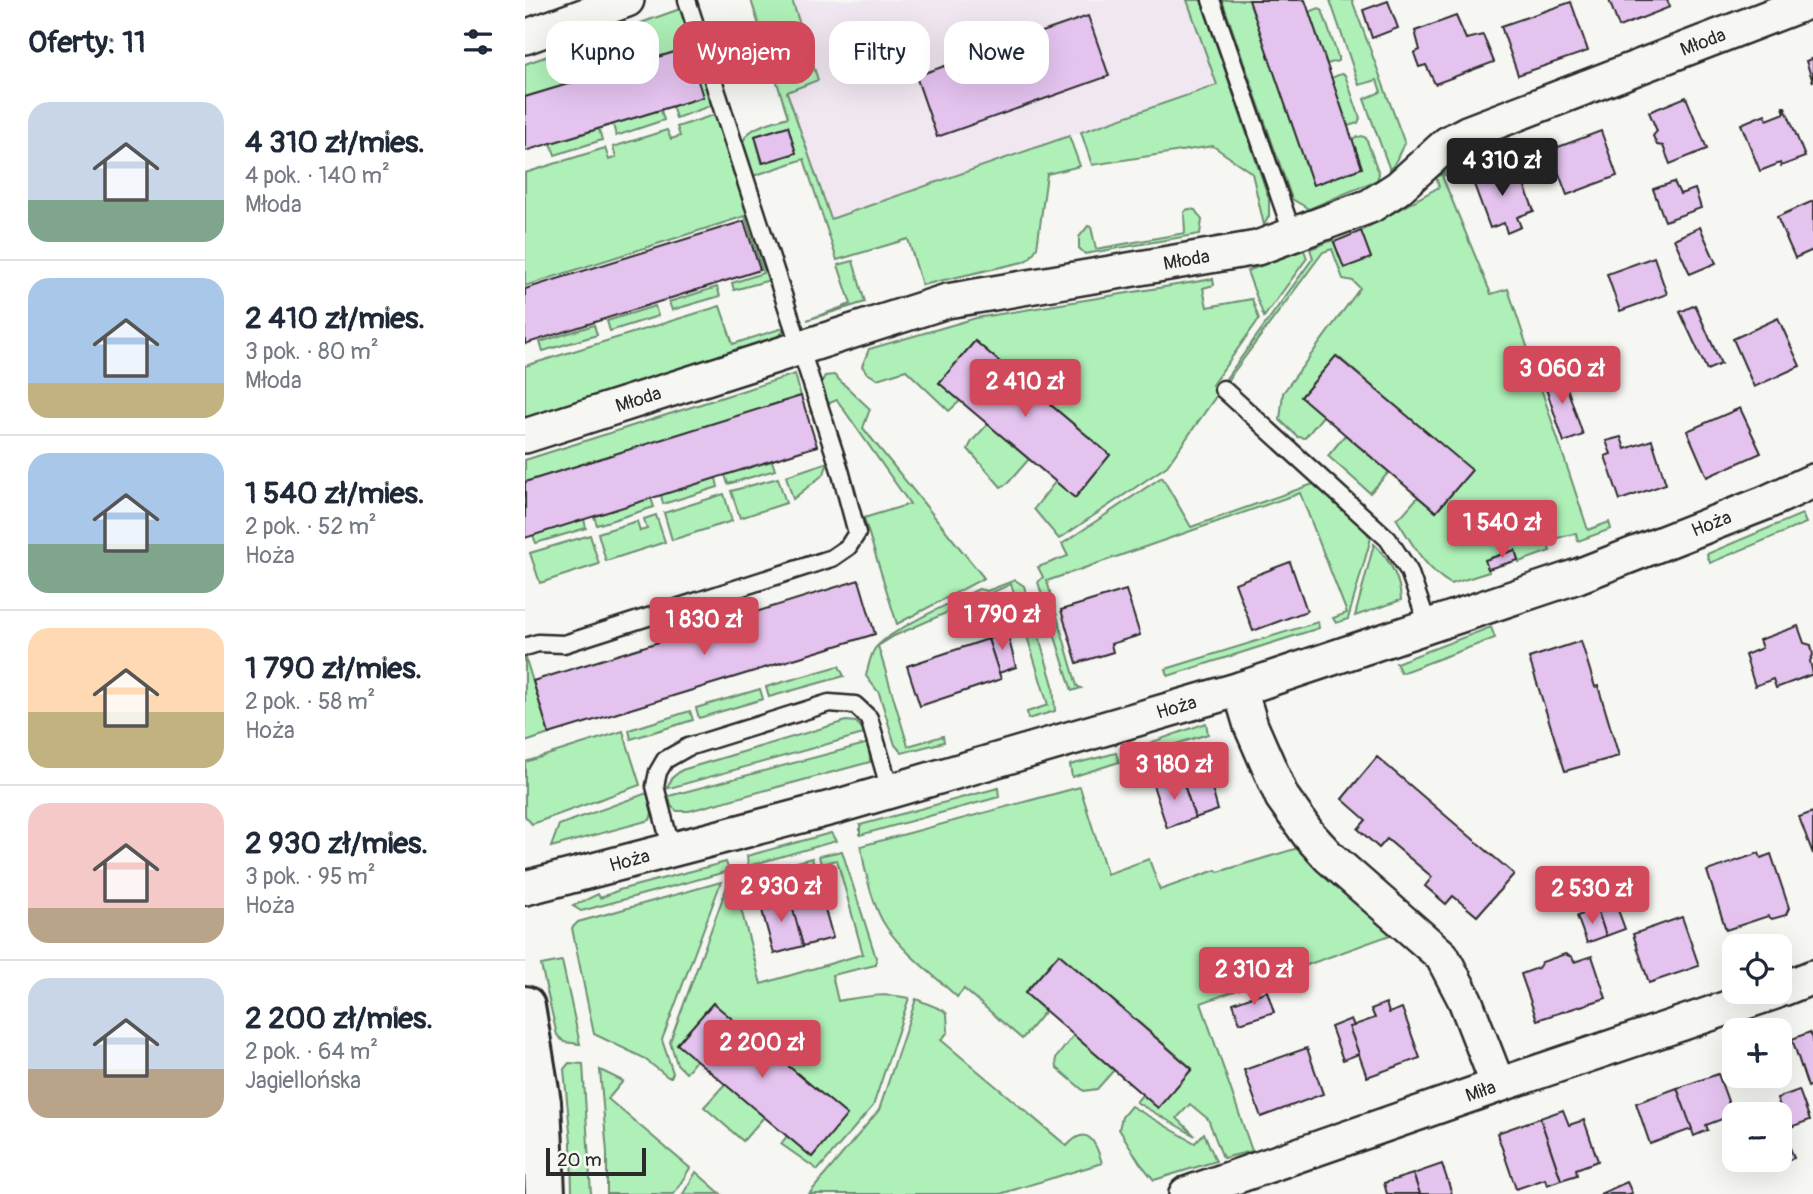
<!DOCTYPE html>
<html lang="pl">
<meta charset="utf-8">
<style>
body{margin:0;font-family:Pangolin,sans-serif;background:#f6f6f7;color:#1f2937;height:100vh;display:flex;flex-direction:column;font-size:26px;white-space:nowrap}
*{box-sizing:border-box;margin:0}
p{font-size:23px;color:#747a83}
.icon{flex:none;width:38px;height:38px;fill:none;stroke:currentColor;stroke-width:2;stroke-linecap:round;stroke-linejoin:round}
.map{position:relative;flex:1;overflow:hidden}
.panel{display:flex;flex-direction:column;background:#fff;width:525px}
.panel>*{flex:none}
.top-card{position:absolute;left:21px;top:21px;width:665px;height:63px;display:flex;gap:14px}
.buttons{position:absolute;left:1197px;top:934px;display:grid;gap:14px}
.buttons a{display:grid;place-items:center;width:70px;height:70px;border-radius:14px;background:#fff;box-shadow:0 7px 28px #0002;font-size:35px}
.scale{position:absolute;left:21px;bottom:18px;width:100px;box-sizing:border-box;padding-left:7px;border:4px solid #2b2b2b;border-top:0;font-size:19px;line-height:24px;white-space:nowrap;color:#2b2b2b;-webkit-text-stroke:5px #f6f6f2;paint-order:stroke}
.price{position:absolute;translate:-50% -60px;padding:0 16px;border-radius:7px;background:#d1495b;color:#fff;font-size:23px;line-height:46px;filter:drop-shadow(0 2px 4px #0008)}
.price::after{content:'';position:absolute;left:50%;top:42px;width:21px;height:16px;margin-left:-10px;background:inherit;clip-path:polygon(0 0,100% 0,50% 100%)}
.price.current{background:#222;color:#fff}
ul{padding:0;list-style:none}
li{display:flex;align-items:center;gap:21px;height:175px;padding:0 28px}
li+li{border-top:2px solid #e0e1e3}
li span{display:grid;place-items:center;flex:none;width:196px;height:140px;border-radius:21px;color:#555}
li>.icon{margin-inline-start:auto}
span .icon{width:84px;height:84px;fill:#fffc;stroke-width:1}
li b{font-size:30px}
h2{display:flex;justify-content:space-between;align-items:center;height:84px;padding:0 28px;font-size:30px}
.tag{padding:0 24px;border-radius:21px;background:#fff;box-shadow:0 7px 28px #0002;font-size:24px;line-height:63px}
.tag.current{background:#d1495b;color:#fff}
main{display:flex;flex:1;min-height:0}
.map>svg:first-child{display:block}
.built{fill:#f1e7f1}
.green{fill:#aff0b8;stroke:#6d8e72;stroke-width:2;fill-rule:evenodd}
.building{fill:#e4c3ef;stroke:#2b2b2b;stroke-width:2}
.lines{fill:none;stroke-linecap:round;stroke-linejoin:round}
.service-casing{stroke:#2b2b2b;stroke-width:21}
.minor-casing{stroke:#2b2b2b;stroke-width:38}
.tertiary-casing{stroke:#2b2b2b;stroke-width:44}
.service{stroke:#f6f6f2;stroke-width:16}
.minor{stroke:#f6f6f2;stroke-width:33}
.tertiary{stroke:#f6f6f2;stroke-width:38}
.labels{text-anchor:middle;dominant-baseline:central;stroke-width:6;stroke-linejoin:round;paint-order:stroke}
.street-label{font-size:19px;fill:#2b2b2b;stroke:#f6f6f2}
</style>
<main>
<section class="panel">
<h2>Oferty: 11<svg class="icon" aria-label="filters" viewBox="0 0 24 24"><path d="M4 7h16M4 17h16"/><circle cx="9" cy="7" r="2"/><circle cx="15" cy="17" r="2"/></svg></h2>
<ul>
<li><span style="background:linear-gradient(#c9d6e8 70%,#7fa58c 0)"><svg class="icon" aria-label="home" viewBox="0 0 24 24"><path d="M3 11l9-7 9 7M6 9v11h12V9"/></svg></span><div><b>4 310 zł/mies.</b><p>4 pok. · 140 m²</p><p>Młoda</p></div></li>
<li><span style="background:linear-gradient(#a9c7e8 75%,#c2b280 0)"><svg class="icon" aria-label="home" viewBox="0 0 24 24"><path d="M3 11l9-7 9 7M6 9v11h12V9"/></svg></span><div><b>2 410 zł/mies.</b><p>3 pok. · 80 m²</p><p>Młoda</p></div></li>
<li><span style="background:linear-gradient(#a9c7e8 65%,#7fa58c 0)"><svg class="icon" aria-label="home" viewBox="0 0 24 24"><path d="M3 11l9-7 9 7M6 9v11h12V9"/></svg></span><div><b>1 540 zł/mies.</b><p>2 pok. · 52 m²</p><p>Hoża</p></div></li>
<li><span style="background:linear-gradient(#ffd9b3 60%,#c2b280 0)"><svg class="icon" aria-label="home" viewBox="0 0 24 24"><path d="M3 11l9-7 9 7M6 9v11h12V9"/></svg></span><div><b>1 790 zł/mies.</b><p>2 pok. · 58 m²</p><p>Hoża</p></div></li>
<li><span style="background:linear-gradient(#f6c9c9 75%,#b9a48a 0)"><svg class="icon" aria-label="home" viewBox="0 0 24 24"><path d="M3 11l9-7 9 7M6 9v11h12V9"/></svg></span><div><b>2 930 zł/mies.</b><p>3 pok. · 95 m²</p><p>Hoża</p></div></li>
<li><span style="background:linear-gradient(#c9d6e8 65%,#b9a48a 0)"><svg class="icon" aria-label="home" viewBox="0 0 24 24"><path d="M3 11l9-7 9 7M6 9v11h12V9"/></svg></span><div><b>2 200 zł/mies.</b><p>2 pok. · 64 m²</p><p>Jagiellońska</p></div></li>
</ul>
</section>
<div class="map">
<svg width="1288" height="1194" viewBox="0 0 1288 1194">
<rect width="100%" height="100%" fill="#f6f6f2"/>
<filter id="ink" filterUnits="userSpaceOnUse"><feTurbulence type="fractalNoise" baseFrequency=".0143" numOctaves="2"/><feDisplacementMap in="SourceGraphic" scale="14" xChannelSelector="R" yChannelSelector="G"/><feConvolveMatrix kernelMatrix="1 2 1 2 8 2 1 2 1" color-interpolation-filters="sRGB"/></filter>
<g filter="url(#ink)">
<polygon class="built" points="267,0 662,0 692,85 306,219 262,91 293,80"/>
<g class="green">
<path d="M226,0H267L293,80L262,92L306,219L544,136L555,166L522,174L512,248L505,258L498,262L397,285L383,239L312,260L279,159L228,176C225,167 220,157 218,148C215,127 249,122 263,117ZM263,126L270,153L237,163L230,136Z"/>
<polygon points="662,0 676,0 744,199 744,216 739,225 727,173 688,146 567,165 556,132 692,85"/>
<polygon points="697,0 725,0 788,185 837,168 827,139 837,136 841,138 854,174 852,180 784,209 767,199"/>
<path d="M805,0H827L880,144C873,152 873,161 865,170L839,99L856,92L852,80L834,85Z"/>
<polygon points="794,8 797,10 813,57 813,61 802,64 784,12"/>
<polygon points="155,9 158,13 188,105 151,118 147,106 177,97 163,48 0,97 0,64"/>
<polygon points="816,74 820,75 835,118 833,123 823,126 806,78"/>
<polygon points="136,110 139,120 91,136 88,124"/>
<polygon points="192,114 245,280 209,290 207,283 238,273 220,216 0,286 0,173 80,148 84,160 91,157 88,147 142,130 146,139 155,136 152,127"/>
<polygon points="74,129 77,140 30,155 26,143"/>
<path d="M983,144L986,151L917,176L966,294L983,289L1063,530L1084,522L1086,529L1053,541L1051,533L1022,541L1025,551L994,562L990,550L961,560L964,572L926,584C900,569 886,542 871,518L878,514L893,497L911,512L946,470L812,356L776,397L798,416L780,438L773,437L755,420L758,393L835,288L828,281L818,279L807,249L798,252L702,381L700,380L788,258L785,249L808,240L819,267L846,258L836,231L914,187L911,177L942,160Z"/>
<polygon points="663,209 670,210 677,220 675,234 560,254 554,248 554,237 563,226 566,227 571,249 660,233 659,212"/>
<polygon points="779,250 782,258 739,317 722,271"/>
<polygon points="328,261 340,302 282,320 326,304 313,265"/>
<polygon points="688,279 689,285 678,288 682,307 727,299 734,319 687,385 694,392 642,466 534,539 509,509 531,481 550,497 585,455 450,341 414,383 435,401 424,411 381,370 352,379 342,373 337,366 344,349 451,318"/>
<polygon points="192,287 195,296 147,310 144,302"/>
<polygon points="130,306 133,316 85,331 82,321"/>
<polygon points="195,306 208,344 258,328 258,332 246,341 0,418 0,366"/>
<polygon points="69,325 72,335 18,351 15,342"/>
<polygon points="270,374 276,396 0,482 0,460"/>
<polygon points="309,375 345,409 338,428 459,578 372,624 339,518 385,504 312,400 302,404 296,383 300,376"/>
<polygon points="463,424 504,459 483,483 476,487 443,449 447,441"/>
<polygon points="820,435 864,472 845,493 803,456"/>
<polygon points="247,461 250,470 203,484 200,475"/>
<polygon points="303,462 299,474 268,499 261,476"/>
<polygon points="637,477 666,527 788,484 793,485 832,521 846,538 823,619 811,623 808,618 822,613 775,493 522,581 552,686 556,688 547,691 513,582 518,577 513,567 543,556 537,544"/>
<polygon points="191,478 193,487 138,504 136,495"/>
<polygon points="253,478 261,503 215,518 206,491"/>
<polygon points="199,494 207,521 147,540 139,513"/>
<polygon points="126,498 129,507 72,525 69,516"/>
<polygon points="1277,514 1281,523 1185,563 1182,554"/>
<polygon points="131,515 140,542 81,561 73,533 112,521 115,531 122,529 119,519"/>
<polygon points="59,519 61,528 11,543 8,535"/>
<polygon points="65,535 74,564 15,583 5,553"/>
<path d="M849,544C865,560 875,577 876,600L830,616Z"/>
<path d="M490,580L499,586L528,685L530,711L503,719L502,712L523,705L486,584L369,636L353,646L383,746L418,736L419,742L377,753L370,745L354,693L341,676C343,668 345,657 349,650C360,632 432,600 454,589L462,591Z"/>
<polygon points="793,622 794,628 643,676 641,669"/>
<polygon points="966,627 970,638 876,673 871,663"/>
<polygon points="0,656 24,734 0,742"/>
<polygon points="314,666 319,676 244,697 241,687"/>
<polygon points="235,689 238,699 174,718 171,708"/>
<polygon points="165,711 168,720 106,739 104,730"/>
<polygon points="321,721 331,722 342,733 141,789 148,777 157,770"/>
<polygon points="681,723 683,734 622,753 619,745"/>
<polygon points="98,731 115,785 7,824 0,816 0,762"/>
<polygon points="344,743 345,762 164,811 152,811 146,806 144,796"/>
<polygon points="591,753 594,762 547,777 545,765"/>
<path d="M555,787L582,874L624,859L635,890L691,870L693,872L773,848L871,933L676,1003L727,1151L698,1158L683,1119L665,1104L652,1118L670,1136L611,1102L618,1094L633,1107L667,1068L534,954L500,993L520,1011L497,1039L439,989L432,997C409,975 380,954 362,928C348,909 339,869 336,846Z"/>
<polygon points="473,788 474,797 335,835 335,825"/>
<polygon points="122,793 127,813 125,820 26,847 34,825"/>
<polygon points="306,833 311,841 223,866 222,856"/>
<path d="M317,851L351,958V965L307,975L313,1001C339,997 357,992 384,998L348,1106L293,1170L256,1144L262,1136L287,1157L188,1003L153,1044L171,1060L161,1073L152,1064L145,1042L204,881L208,879L236,984L338,954L312,860L296,864L294,856Z"/>
<polygon points="287,858 289,866 234,880 232,873"/>
<polygon points="201,862 204,871 60,910 56,911 48,906 73,894 75,898 94,890"/>
<polygon points="196,882 137,1040 148,1073 146,1077 143,1077 117,1057 69,1034 47,928 53,922"/>
<polygon points="37,961 55,1044 39,1042 32,1035 16,965"/>
<path d="M391,999L418,1010L422,1014L423,1032L416,1040L542,1146C562,1123 571,1142 577,1163L475,1194H284L354,1110Z"/>
<polygon points="549,1035 589,1070 572,1089 559,1091 532,1068 531,1058"/>
<polygon points="44,1063 58,1064 66,1194 47,1194 46,1142 39,1069"/>
<polygon points="75,1070 98,1081 83,1099 165,1168 149,1194 82,1194 82,1153"/>
<polygon points="200,1084 239,1117 218,1141 179,1107"/>
<polygon points="606,1106 670,1143 679,1133 691,1161 629,1180 615,1163 594,1129 597,1117"/>
<polygon points="171,1172 196,1194 158,1194"/>
</g>
<g class="building">
<polygon points="724,0 780,0 837,168 788,185"/>
<polygon points="1084,0 1142,0 1145,7 1094,27"/>
<polygon points="863,1 873,28 847,38 838,10"/>
<polygon points="1046,2 1063,51 993,75 976,26"/>
<polygon points="563,16 584,76 412,137 391,76"/>
<polygon points="931,16 941,39 958,35 969,62 910,84 901,65 894,67 889,53 895,50 890,31"/>
<polygon points="163,48 178,97 0,151 0,97"/>
<polygon points="1288,58 1288,82 1281,61"/>
<polygon points="1161,97 1182,149 1145,164 1138,146 1132,145 1128,136 1132,131 1124,112"/>
<polygon points="1258,107 1260,107 1280,157 1256,166 1255,163 1235,171 1216,124 1240,114 1242,120 1260,113"/>
<polygon points="263,126 271,153 238,163 230,136"/>
<polygon points="1076,131 1092,176 1042,195 1025,150"/>
<polygon points="974,165 980,182 996,176 1009,211 992,217 996,227 982,233 979,223 965,228 946,176"/>
<polygon points="1149,182 1155,194 1170,189 1176,208 1140,221 1128,189"/>
<polygon points="1288,201 1288,250 1270,258 1252,217"/>
<polygon points="219,221 235,270 0,344 0,289"/>
<polygon points="1175,227 1191,263 1165,274 1149,239"/>
<polygon points="836,231 846,258 819,268 809,242"/>
<polygon points="1129,257 1142,294 1095,311 1082,274"/>
<polygon points="1170,305 1196,364 1182,370 1155,312"/>
<polygon points="1253,318 1275,366 1229,387 1208,339"/>
<polygon points="450,341 585,455 550,498 414,383"/>
<polygon points="811,356 947,470 911,512 776,397"/>
<polygon points="1036,370 1058,435 1039,442 1017,377"/>
<polygon points="276,396 292,446 0,538 0,482"/>
<polygon points="1215,408 1236,453 1182,477 1162,431"/>
<polygon points="1096,437 1100,449 1127,440 1141,484 1095,500 1080,456 1086,454 1081,441"/>
<polygon points="990,550 993,560 963,569 960,560"/>
<polygon points="765,562 782,611 728,631 710,583"/>
<polygon points="334,580 350,634 24,734 8,681"/>
<polygon points="601,590 615,635 586,644 588,652 552,663 536,610"/>
<polygon points="1273,626 1279,643 1286,645 1288,655 1285,661 1288,674 1251,688 1248,679 1230,686 1220,655 1237,648 1234,640"/>
<polygon points="482,632 491,667 474,673 463,639"/>
<polygon points="463,639 476,679 395,706 382,666"/>
<polygon points="1056,641 1070,687 1073,686 1094,756 1040,771 1004,658"/>
<polygon points="687,746 695,772 691,774 694,782 686,785 693,810 670,818 650,758"/>
<polygon points="852,757 989,874 952,916 928,896 921,904 900,886 907,877 862,839 854,848 833,829 841,820 817,799"/>
<polygon points="656,776 670,818 642,828 628,785"/>
<polygon points="1288,812 1288,854 1274,817"/>
<polygon points="1234,853 1236,858 1246,854 1264,908 1261,915 1247,919 1243,916 1201,930 1182,871"/>
<polygon points="294,887 308,938 278,946 264,895"/>
<polygon points="264,895 278,946 249,954 235,903"/>
<polygon points="1090,902 1100,929 1081,936 1072,909"/>
<polygon points="1072,909 1081,936 1062,943 1052,916"/>
<polygon points="1157,917 1174,966 1124,983 1108,934"/>
<polygon points="534,954 667,1069 633,1108 500,993"/>
<polygon points="1040,954 1047,957 1049,962 1067,956 1081,998 1012,1020 996,974 1013,968 1017,962"/>
<polygon points="742,991 749,1012 715,1023 708,1003"/>
<polygon points="188,1003 322,1115 287,1157 152,1044"/>
<polygon points="861,1003 864,1013 877,1008 895,1058 842,1077 824,1027 850,1018 846,1009"/>
<polygon points="826,1019 829,1026 824,1027 834,1054 818,1060 806,1027"/>
<polygon points="1285,1032 1288,1038 1288,1085 1283,1087 1267,1039"/>
<polygon points="782,1048 798,1094 736,1117 719,1070"/>
<polygon points="1193,1074 1208,1115 1181,1125 1183,1130 1169,1136 1152,1088"/>
<polygon points="1152,1088 1167,1129 1125,1144 1111,1103"/>
<polygon points="1274,1090 1285,1120 1263,1128 1252,1098"/>
<polygon points="1038,1110 1044,1125 1059,1120 1073,1161 1051,1169 1052,1175 1036,1180 1015,1118"/>
<polygon points="1015,1118 1036,1180 1022,1185 1020,1179 991,1189 972,1133"/>
<polygon points="1258,1130 1269,1158 1252,1165 1250,1160 1255,1160 1255,1131"/>
<polygon points="917,1164 927,1194 895,1194 888,1174"/>
<polygon points="888,1174 895,1194 862,1194 859,1183"/>
<polygon points="1102,1182 1107,1193 1105,1194 1075,1194"/>
</g>
<g class="lines">
<defs>
<g id="service">
<polyline points="686,0 768,235"/>
<polyline points="698,389 863,539 884,571 903,625"/>
<polyline points="0,647 13,643 39,644 307,558 323,547 332,533 315,470 162,0"/>
<polyline points="147,851 130,786 133,772 140,760 163,747 304,703 330,705 344,718 365,790"/>
</g>
<g id="minor">
<polyline points="0,37 102,0"/>
<path id="s1" d="M0,436L422,301L732,248L845,206L873,188L923,143L942,133L1288,0"/>
<polyline points="715,689 726,726 757,797 784,835 804,857 917,956 940,1000 973,1085"/>
<path id="s2" d="M0,888L314,806L715,689L1053,576L1240,503L1288,481"/>
<polyline points="1255,990 1288,977"/>
<path id="s3" d="M661,1194L983,1082L1250,992"/>
</g>
<polyline id="tertiary" points="0,1006 16,1102 20,1194"/>
</defs>
<use href="#service" class="service-casing"/>
<use href="#minor" class="minor-casing"/>
<use href="#tertiary" class="tertiary-casing"/>
<use href="#service" class="service"/>
<use href="#minor" class="minor"/>
<use href="#tertiary" class="tertiary"/>
</g>
</g>
<g class="labels">
<g class="street-label">
<text stroke="none"><textPath href="#s1" startOffset="1253">Młoda</textPath></text>
<text stroke="none"><textPath href="#s1" startOffset="686">Młoda</textPath></text>
<text stroke="none"><textPath href="#s1" startOffset="119">Młoda</textPath></text>
<text stroke="none"><textPath href="#s2" startOffset="1242">Hoża</textPath></text>
<text stroke="none"><textPath href="#s2" startOffset="676">Hoża</textPath></text>
<text stroke="none"><textPath href="#s2" startOffset="108">Hoża</textPath></text>
<text stroke="none"><textPath href="#s3" startOffset="312">Miła</textPath></text>
</g>
</g>
</svg>
<div class="buttons">
<a><svg class="icon" aria-label="locate" viewBox="0 0 24 24"><circle cx="12" cy="12" r="6"/><path d="M12 2v4M12 18v4M2 12h4M18 12h4"/></svg></a>
<a>+</a>
<a>−</a>
</div>
<div class="scale">20 m</div>
<b class="price current" style="left:977px;top:198px">4 310 zł</b>
<b class="price" style="left:1037px;top:406px">3 060 zł</b>
<b class="price" style="left:500px;top:419px">2 410 zł</b>
<b class="price" style="left:977px;top:560px">1 540 zł</b>
<b class="price" style="left:477px;top:652px">1 790 zł</b>
<b class="price" style="left:179px;top:657px">1 830 zł</b>
<b class="price" style="left:649px;top:802px">3 180 zł</b>
<b class="price" style="left:256px;top:924px">2 930 zł</b>
<b class="price" style="left:1067px;top:926px">2 530 zł</b>
<b class="price" style="left:729px;top:1007px">2 310 zł</b>
<b class="price" style="left:237px;top:1080px">2 200 zł</b>
<div class="top-card">
<a class="tag">Kupno</a>
<a class="tag current">Wynajem</a>
<a class="tag">Filtry</a>
<a class="tag">Nowe</a>
</div>
</div>
</main>
